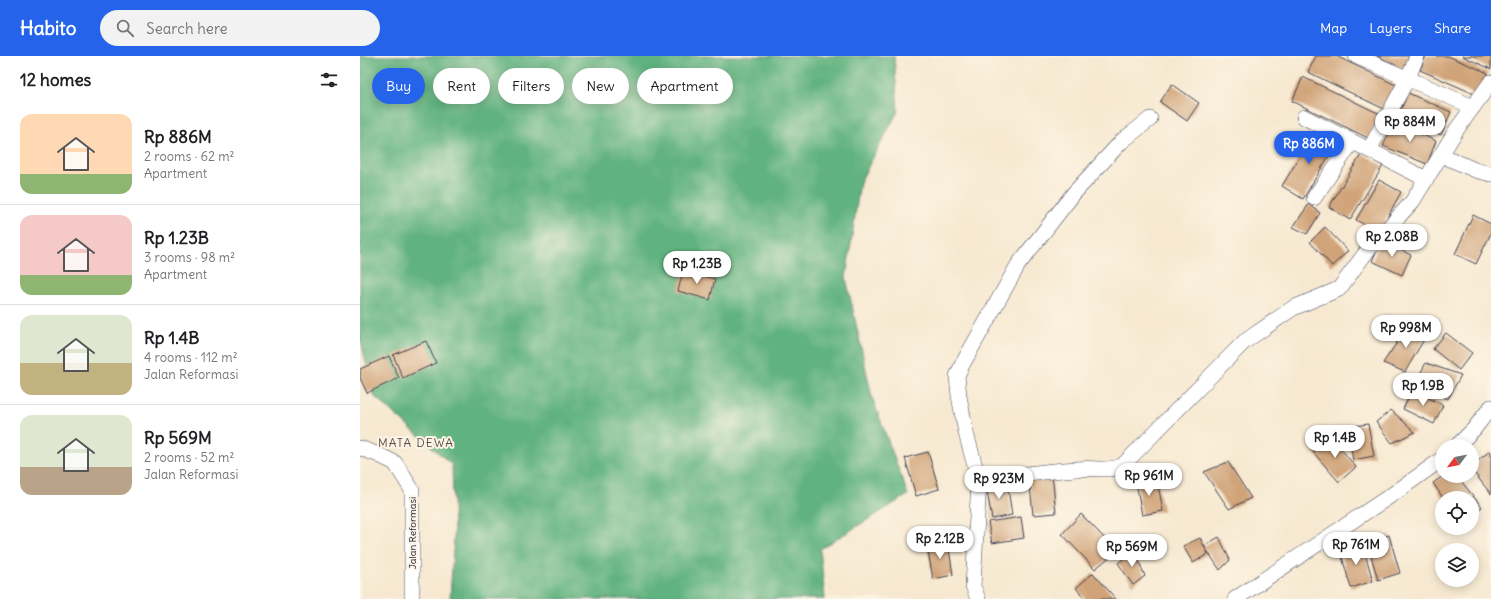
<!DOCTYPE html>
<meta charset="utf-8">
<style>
body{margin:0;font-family:Delius,sans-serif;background:#f2f2f2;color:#202124;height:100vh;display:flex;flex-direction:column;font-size:15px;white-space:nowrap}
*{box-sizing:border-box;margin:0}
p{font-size:13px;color:#757577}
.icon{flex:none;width:22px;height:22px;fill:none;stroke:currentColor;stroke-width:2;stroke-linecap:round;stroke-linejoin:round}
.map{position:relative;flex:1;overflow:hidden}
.details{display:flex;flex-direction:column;background:#fff;width:360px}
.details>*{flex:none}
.banner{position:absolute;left:12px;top:12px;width:380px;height:36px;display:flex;gap:8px}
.needle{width:26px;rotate:238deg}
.buttons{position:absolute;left:1075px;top:383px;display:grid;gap:8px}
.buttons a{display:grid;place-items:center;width:44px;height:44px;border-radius:50%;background:#fff;box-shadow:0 2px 10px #0003;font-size:20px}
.price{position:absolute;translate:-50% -34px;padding:0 9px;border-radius:14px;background:#fff;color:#222;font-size:13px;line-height:26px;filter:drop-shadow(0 1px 2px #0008)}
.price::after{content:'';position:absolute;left:50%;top:24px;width:12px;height:9px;margin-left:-6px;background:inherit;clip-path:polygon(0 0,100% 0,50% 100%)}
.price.active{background:#2563eb;color:#fff}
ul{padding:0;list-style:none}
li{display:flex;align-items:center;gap:12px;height:100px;padding:0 20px}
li+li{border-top:1px solid #e0e0e0}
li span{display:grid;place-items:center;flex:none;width:112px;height:80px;border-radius:12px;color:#555}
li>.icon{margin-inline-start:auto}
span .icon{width:48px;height:48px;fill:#fffc;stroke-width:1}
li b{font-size:17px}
h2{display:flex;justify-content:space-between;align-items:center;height:48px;padding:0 20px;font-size:17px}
.chip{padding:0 14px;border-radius:18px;background:#fff;box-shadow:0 2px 10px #0003;font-size:14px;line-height:36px}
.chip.active{background:#2563eb;color:#fff}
header{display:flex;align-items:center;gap:24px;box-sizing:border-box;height:56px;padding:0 20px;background:#2563eb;color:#fff}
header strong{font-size:19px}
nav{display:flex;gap:22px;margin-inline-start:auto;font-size:14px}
.search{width:280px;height:36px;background:#f2f2f2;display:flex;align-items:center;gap:10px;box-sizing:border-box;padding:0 14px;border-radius:22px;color:#757577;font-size:15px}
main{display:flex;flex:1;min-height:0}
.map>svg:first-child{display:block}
.forest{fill:#61b27f;stroke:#426a5d}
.building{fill:#d0a378}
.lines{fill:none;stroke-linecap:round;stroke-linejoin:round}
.minor-casing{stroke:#424052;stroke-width:16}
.minor{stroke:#fff;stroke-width:15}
.labels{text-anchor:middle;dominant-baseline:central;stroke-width:4;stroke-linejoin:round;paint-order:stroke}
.street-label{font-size:10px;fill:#22223b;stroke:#fcf5e5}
.quarter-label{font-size:12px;letter-spacing:1px;fill:#5f4f50;stroke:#fcf5e5}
</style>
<header>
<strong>Habito</strong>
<div class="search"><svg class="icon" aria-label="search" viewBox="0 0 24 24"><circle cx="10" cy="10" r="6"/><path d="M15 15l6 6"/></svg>Search here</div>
<nav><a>Map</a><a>Layers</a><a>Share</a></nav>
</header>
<main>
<section class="details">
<h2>12 homes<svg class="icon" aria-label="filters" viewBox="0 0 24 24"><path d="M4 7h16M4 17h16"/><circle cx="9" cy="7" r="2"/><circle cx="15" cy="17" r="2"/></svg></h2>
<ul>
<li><span style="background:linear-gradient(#ffd9b3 75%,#8fb573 0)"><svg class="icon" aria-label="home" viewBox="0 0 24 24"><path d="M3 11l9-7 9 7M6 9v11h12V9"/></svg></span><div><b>Rp 886M</b><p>2 rooms · 62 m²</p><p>Apartment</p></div></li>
<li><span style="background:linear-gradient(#f6c9c9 75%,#8fb573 0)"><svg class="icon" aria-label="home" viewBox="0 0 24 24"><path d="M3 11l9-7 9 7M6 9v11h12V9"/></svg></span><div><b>Rp 1.23B</b><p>3 rooms · 98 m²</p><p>Apartment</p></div></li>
<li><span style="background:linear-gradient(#dfe7d0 60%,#c2b280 0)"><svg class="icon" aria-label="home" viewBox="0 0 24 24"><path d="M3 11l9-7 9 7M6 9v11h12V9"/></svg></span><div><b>Rp 1.4B</b><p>4 rooms · 112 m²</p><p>Jalan Reformasi</p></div></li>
<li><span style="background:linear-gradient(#dfe7d0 65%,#b9a48a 0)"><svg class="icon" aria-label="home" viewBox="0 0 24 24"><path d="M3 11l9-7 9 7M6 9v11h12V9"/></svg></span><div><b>Rp 569M</b><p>2 rooms · 52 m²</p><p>Jalan Reformasi</p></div></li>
</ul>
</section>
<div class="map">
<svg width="1131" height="543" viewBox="0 0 1131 543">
<rect width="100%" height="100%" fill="#fcf5e5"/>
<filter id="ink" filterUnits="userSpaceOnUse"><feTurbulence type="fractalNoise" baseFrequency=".025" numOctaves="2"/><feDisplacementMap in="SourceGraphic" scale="8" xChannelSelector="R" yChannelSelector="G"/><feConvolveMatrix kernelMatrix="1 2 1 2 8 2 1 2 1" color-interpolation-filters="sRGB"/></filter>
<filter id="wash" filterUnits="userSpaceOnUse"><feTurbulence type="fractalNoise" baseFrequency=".012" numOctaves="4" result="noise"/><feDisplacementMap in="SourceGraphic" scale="16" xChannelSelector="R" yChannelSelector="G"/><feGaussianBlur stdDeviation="0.9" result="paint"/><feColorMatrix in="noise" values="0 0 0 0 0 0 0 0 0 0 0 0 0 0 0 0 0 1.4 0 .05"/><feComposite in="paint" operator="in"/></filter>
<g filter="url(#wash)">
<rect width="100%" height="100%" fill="#f7e9d1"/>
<polygon class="forest" points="0,0 534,0 538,55 500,126 486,222 512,341 548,439 460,493 465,543 90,543 94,479 92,409 14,340 0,281"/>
<g id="blocks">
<g class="building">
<polygon points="956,0 976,0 1036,29 1024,53 948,16"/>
<polygon points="1017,0 1051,0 1044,13"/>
<polygon points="1066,0 1088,0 1128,17 1119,40 1060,14"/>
<polygon points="1102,0 1131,0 1131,13"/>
<polygon points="943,21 1020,58 1008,82 932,45"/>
<polygon points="812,28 839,47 827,65 800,46"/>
<polygon points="1048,37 1091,56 1081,79 1038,61"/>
<polygon points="1034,66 1076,85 1067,108 1023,90"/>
<polygon points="955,75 976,88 943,143 922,130"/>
<polygon points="1002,97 1023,110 990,164 969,151"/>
<polygon points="1019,124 1041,136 1019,177 996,164"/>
<polygon points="949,148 960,157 947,178 933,171"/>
<polygon points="1113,159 1131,168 1131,177 1116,208 1095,198"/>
<polygon points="965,171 988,195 972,210 950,186"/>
<polygon points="1021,185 1051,199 1042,219 1012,205"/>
<polygon points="323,215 355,223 350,244 318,235"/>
<polygon points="1051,266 1066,280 1045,316 1023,307"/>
<polygon points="1086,277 1112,297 1099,314 1073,293"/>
<polygon points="66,285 76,307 43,322 33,299"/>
<polygon points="29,300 39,322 7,337 0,322 0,313"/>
<polygon points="1066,307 1101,319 1088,343 1054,328"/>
<polygon points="1052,334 1083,349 1074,368 1043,353"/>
<polygon points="1031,354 1055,376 1032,387 1016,366"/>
<polygon points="1008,368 1014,400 993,404 987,371"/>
<polygon points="971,381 996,411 979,426 953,396"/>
<polygon points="1130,395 1131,396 1131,438 1112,414 1112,409"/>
<polygon points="568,396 579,433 556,440 545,402"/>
<polygon points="868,406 891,442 869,453 844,416"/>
<polygon points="692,418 696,457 673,459 669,420"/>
<polygon points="1083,420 1097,420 1122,451 1112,458 1112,442 1083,442 1073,427"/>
<polygon points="797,423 803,455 782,459 776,426"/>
<polygon points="647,426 652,459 632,463 626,430"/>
<polygon points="721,458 757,495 735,513 702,478"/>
<polygon points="661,461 664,482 632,487 628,466"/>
<polygon points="1029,479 1040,517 1018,524 1007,486"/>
<polygon points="859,481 870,504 860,514 844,490 848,498 833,507 823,490 840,482 844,490"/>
<polygon points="588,486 593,519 573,523 567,490"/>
<polygon points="1002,487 1013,525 991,532 980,494"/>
<polygon points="774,494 785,520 773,529 758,507"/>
<polygon points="733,517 756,543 725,543 716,532"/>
</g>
</g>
</g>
<g filter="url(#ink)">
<use href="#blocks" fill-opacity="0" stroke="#424052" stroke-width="1"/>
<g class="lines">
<defs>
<g id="minor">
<polyline points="996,0 1113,51"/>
<polyline points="944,61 1066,123"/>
<polyline points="1009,94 1048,22 1057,0"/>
<polyline points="1081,99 1115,114 1131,118"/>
<polyline points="954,142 992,86"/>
<polyline points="1097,390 1114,373 1131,351"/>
<polyline points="0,392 19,399 35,407 52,434 52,543"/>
<path d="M619,425C652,420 684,415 717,413C732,411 748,416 762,410L884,286L933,252L979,233L1007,195L1052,146L1097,73L1131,26"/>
<polyline points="618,543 613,530 619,425 606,377 599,340 597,320 602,309 658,209 714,137 761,86 790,63"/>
<polyline points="875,543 1036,436 1082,403"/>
</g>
</defs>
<use href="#minor" class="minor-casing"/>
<use href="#minor" class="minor"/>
</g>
</g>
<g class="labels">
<g class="street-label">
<text transform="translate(52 477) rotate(-90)">Jalan Reformasi</text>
</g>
<g class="quarter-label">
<text x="56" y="386">MATA DEWA</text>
</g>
</g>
</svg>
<div class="buttons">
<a><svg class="needle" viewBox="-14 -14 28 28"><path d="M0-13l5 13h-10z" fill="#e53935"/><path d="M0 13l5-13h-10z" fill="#757577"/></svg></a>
<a><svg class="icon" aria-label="locate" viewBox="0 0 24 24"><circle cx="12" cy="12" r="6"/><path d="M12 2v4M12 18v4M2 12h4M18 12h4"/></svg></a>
<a><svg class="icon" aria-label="layers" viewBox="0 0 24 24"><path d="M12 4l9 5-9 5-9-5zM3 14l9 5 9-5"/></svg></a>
</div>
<b class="price" style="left:1050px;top:87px">Rp 884M</b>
<b class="price active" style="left:949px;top:109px">Rp 886M</b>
<b class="price" style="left:1032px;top:202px">Rp 2.08B</b>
<b class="price" style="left:337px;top:229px">Rp 1.23B</b>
<b class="price" style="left:1046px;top:293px">Rp 998M</b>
<b class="price" style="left:1063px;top:351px">Rp 1.9B</b>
<b class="price" style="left:975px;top:403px">Rp 1.4B</b>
<b class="price" style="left:789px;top:441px">Rp 961M</b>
<b class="price" style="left:639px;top:444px">Rp 923M</b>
<b class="price" style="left:580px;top:504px">Rp 2.12B</b>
<b class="price" style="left:996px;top:510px">Rp 761M</b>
<b class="price" style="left:772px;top:512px">Rp 569M</b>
<div class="banner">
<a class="chip active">Buy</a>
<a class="chip">Rent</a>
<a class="chip">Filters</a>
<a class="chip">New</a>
<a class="chip">Apartment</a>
</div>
</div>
</main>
